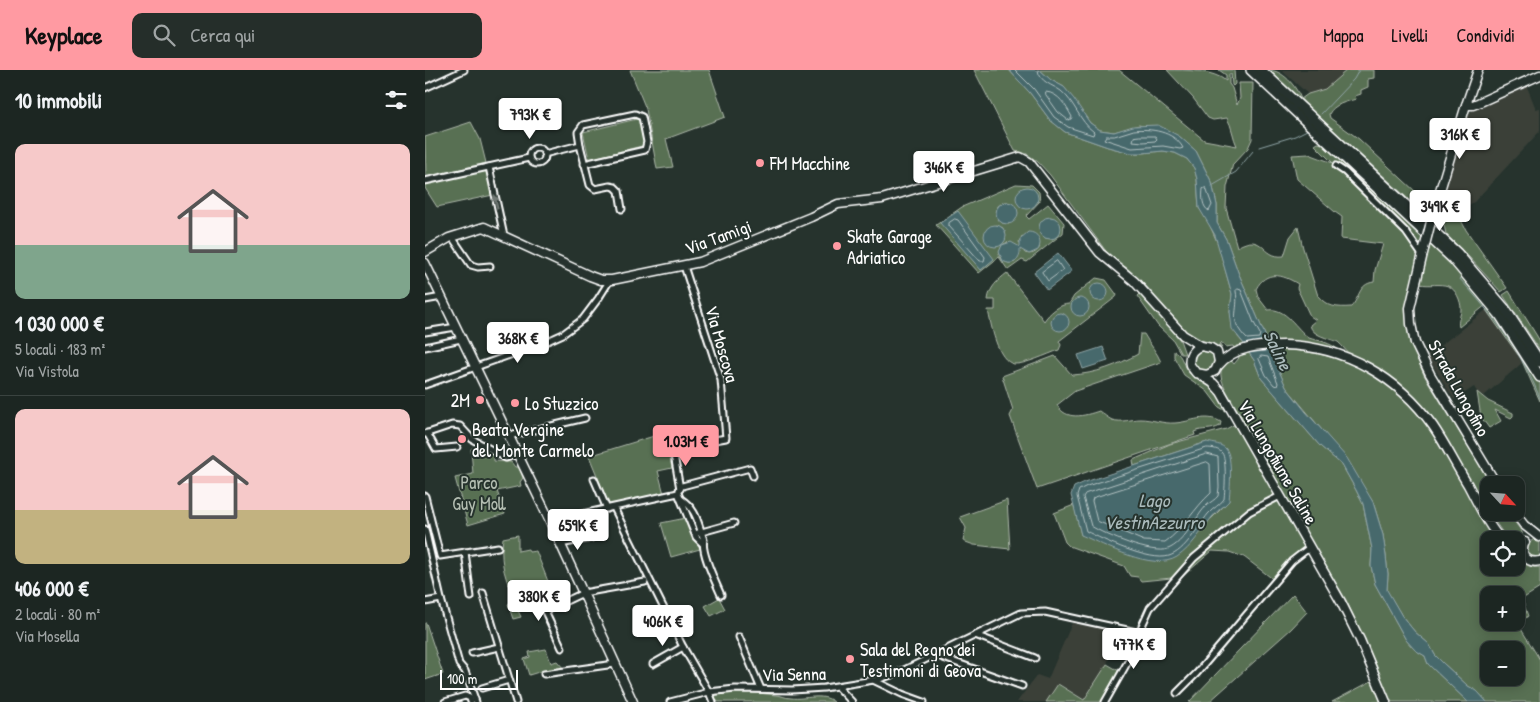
<!DOCTYPE html>
<html lang="it">
<meta charset="utf-8">
<style>
body{margin:0;font-family:"Patrick Hand",sans-serif;background:#252e2a;color:#f1f3f6;height:100vh;display:flex;flex-direction:column;font-size:19px;white-space:nowrap}
*{box-sizing:border-box;margin:0}
p{font-size:16px;color:#a0a5a5}
.icon{flex:none;width:28px;height:28px;fill:none;stroke:currentColor;stroke-width:2;stroke-linecap:round;stroke-linejoin:round}
.map{position:relative;flex:1;overflow:hidden}
.details{display:flex;flex-direction:column;background:#1c2622;width:425px}
.details>*{flex:none}
.needle{width:32px;rotate:116deg}
.buttons{position:absolute;left:1055px;top:406px;display:grid;gap:10px}
.buttons a{display:grid;place-items:center;width:45px;height:45px;border-radius:10px;background:#1c2622;box-shadow:0 2px 12px #0003,0 0 0 1px #3a4340;font-size:25px}
.scale{position:absolute;left:15px;bottom:12px;width:78px;box-sizing:border-box;padding-left:5px;border:2px solid #fff;border-top:0;font-size:14px;line-height:18px;white-space:nowrap;color:#fff;-webkit-text-stroke:4px #26332d;paint-order:stroke}
.price{position:absolute;translate:-50% -42px;padding:0 11px;border-radius:5px;background:#fff;color:#222;font-size:16px;line-height:32px;filter:drop-shadow(0 1px 2px #0008)}
.price::after{content:'';position:absolute;left:50%;top:30px;width:15px;height:11px;margin-left:-8px;background:inherit;clip-path:polygon(0 0,100% 0,50% 100%)}
.price.selected{background:#ff9aa2;color:#111}
ul{padding:0;list-style:none}
li{display:grid;align-content:center;gap:10px;height:265px;padding:0 15px}
li+li{border-top:1px solid #3a4340}
li span{display:grid;place-items:center;height:155px;border-radius:10px;color:#555}
li>.icon{margin-inline-start:auto}
span .icon{width:90px;height:90px;fill:#fffc;stroke-width:1}
li b{font-size:21px}
h2{display:flex;justify-content:space-between;align-items:center;height:60px;padding:0 15px;font-size:21px}
header{display:flex;align-items:center;gap:30px;box-sizing:border-box;height:70px;padding:0 25px;background:#ff9aa2;color:#111}
header strong{font-size:24px}
nav{display:flex;gap:28px;margin-inline-start:auto;font-size:18px}
.search{width:350px;height:45px;background:#252e2a;display:flex;align-items:center;gap:12px;box-sizing:border-box;padding:0 18px;border-radius:10px;color:#a0a5a5;font-size:19px}
main{display:flex;flex:1;min-height:0}
.map>svg:first-child{display:block}
.built{fill:#3a4039}
.green{fill:#596f53;stroke:#acb7a9;fill-rule:evenodd}
.water{fill:#46696c;stroke:#90a5a7}
.lines{fill:none;stroke-linecap:round;stroke-linejoin:round}
.shore{stroke:#b5c3c4;stroke-width:1}
.stream{stroke:#90a5a7;stroke-width:1}
.street-casing{stroke:#fff;stroke-width:9}
.secondary-casing{stroke:#fff;stroke-width:11}
.primary-casing{stroke:#fff;stroke-width:11}
.highway-casing{stroke:#fff;stroke-width:12}
.street{stroke:#26332d;stroke-width:5}
.secondary{stroke:#26332d;stroke-width:8}
.primary{stroke:#26332d;stroke-width:8}
.highway{stroke:#26332d;stroke-width:9}
.secondary-bridge-casing{stroke:#fff;stroke-width:11;stroke-linecap:butt}
.secondary-bridge{stroke:#26332d;stroke-width:8}
.oneway{fill:#727a76}
.poi-dot{fill:#ff9aa2;stroke:#26332d;stroke-width:2}
.labels{text-anchor:middle;dominant-baseline:central;stroke-width:4;stroke-linejoin:round;paint-order:stroke}
.poi-label{font-size:18px;fill:#fff;stroke:#26332d;text-anchor:start}
.street-label{font-size:18px;fill:#fff;stroke:#26332d}
.park-label{font-size:18px;fill:#b4beb2;stroke:#26332d}
.water-label{font-size:19px;font-style:italic;fill:#acbcbd;stroke:#26332d}
</style>
<header>
<strong>Keyplace</strong>
<div class="search"><svg class="icon" aria-label="search" viewBox="0 0 24 24"><circle cx="10" cy="10" r="6"/><path d="M15 15l6 6"/></svg>Cerca qui</div>
<nav><a>Mappa</a><a>Livelli</a><a>Condividi</a></nav>
</header>
<main>
<section class="details">
<h2>10 immobili<svg class="icon" aria-label="filters" viewBox="0 0 24 24"><path d="M4 7h16M4 17h16"/><circle cx="9" cy="7" r="2"/><circle cx="15" cy="17" r="2"/></svg></h2>
<ul>
<li><span style="background:linear-gradient(#f6c9c9 65%,#7fa58c 0)"><svg class="icon" aria-label="home" viewBox="0 0 24 24"><path d="M3 11l9-7 9 7M6 9v11h12V9"/></svg></span><div><b>1 030 000 €</b><p>5 locali · 183 m²</p><p>Via Vistola</p></div></li>
<li><span style="background:linear-gradient(#f6c9c9 65%,#c2b280 0)"><svg class="icon" aria-label="home" viewBox="0 0 24 24"><path d="M3 11l9-7 9 7M6 9v11h12V9"/></svg></span><div><b>406 000 €</b><p>2 locali · 80 m²</p><p>Via Mosella</p></div></li>
</ul>
</section>
<div class="map">
<svg width="1115" height="632" viewBox="0 0 1115 632">
<rect width="100%" height="100%" fill="#26332d"/>
<filter id="ink" filterUnits="userSpaceOnUse"><feTurbulence type="fractalNoise" baseFrequency=".02" numOctaves="2"/><feDisplacementMap in="SourceGraphic" scale="10" xChannelSelector="R" yChannelSelector="G"/><feConvolveMatrix kernelMatrix="1 2 1 2 8 2 1 2 1" color-interpolation-filters="sRGB"/></filter>
<g filter="url(#ink)">
<g class="built">
<polygon points="856,0 922,0 900,20 883,24"/>
<polygon points="1101,14 1111,39 1115,38 1115,61 1049,132 1034,141 1023,134 1012,139 1042,45 1051,37"/>
<polygon points="1061,240 1088,277 1097,293 1059,326 1052,322 1049,317 1029,330 1002,286"/>
<polygon points="647,553 694,562 682,594 659,630 634,614 621,632 592,632 612,605 623,609"/>
</g>
<g class="green">
<polygon points="205,0 284,0 300,47 241,69 248,97 232,99 221,39"/>
<path d="M549,0H584L605,23L625,50L640,62L683,77L706,83H718L738,81L750,83L762,89L769,98L772,109L774,138L782,149L793,174L807,224L805,242L813,267L820,275L809,278L808,276L800,277L796,272L794,274L797,278C785,271 775,272 763,263L721,216L702,198L686,188L625,105L613,92L602,84L590,81Z"/>
<path d="M615,0H694L779,70L812,76C808,68 807,56 802,48L788,50L783,48L768,28L742,0C762,0 788,0 801,11V5L794,0H809L810,14L808,16L807,15L806,4H804V14L807,18L812,35L815,28L814,13H828L827,69L823,78L808,94L802,117L801,138L812,177C840,161 836,189 859,186L865,167L873,157L878,178L893,226C902,237 912,238 926,237C935,228 933,214 949,212L950,200L958,174L916,169L917,147L910,142L872,109L867,85L884,84L908,93L890,75L893,73L898,74L998,169L993,180L994,188L981,241L986,273L999,305L1067,415H1064V442L1000,340C985,322 968,308 947,296C941,292 932,290 927,286C921,282 918,276 913,272C904,268 887,266 885,255L891,250L885,246L872,218L873,214C857,204 841,200 831,219L833,227L843,240C861,237 871,259 884,268C889,270 894,270 899,272C905,274 911,277 916,282L895,275L870,272H843L813,202L802,171L792,153V135L787,113L771,81L754,66L714,55L689,62L675,60L665,53L639,17L626,10Z"/>
<path d="M843,0C858,0 871,16 876,29L883,24L900,19L922,0H949V8L943,9V17L936,20V24L930,26L931,29C921,32 909,34 904,44L905,48L934,69L1006,136L1004,148Z"/>
<polygon points="216,48 221,75 164,89 158,62"/>
<polygon points="46,52 55,69 61,93 1,107 0,67"/>
<polygon points="62,100 68,125 12,137 0,118 0,114"/>
<path d="M591,114L607,115L614,122L615,131L601,146L604,149L623,134L639,153L638,163L602,192L597,190L583,200L574,187L554,203L511,155L537,137ZM579,132H583L592,141L591,147L584,154L577,153L571,145L573,136ZM626,147L634,153L635,159L633,166L627,169L620,168L615,154L619,149ZM572,155L578,158L580,170L576,175L561,171L560,165L562,159ZM597,166L615,177C611,183 607,185 600,183L594,172ZM583,172L590,192L584,193L578,191L574,185L577,175Z"/>
<polygon points="1020,134 1023,134 1037,143 1034,146 1041,160 1082,218 1076,222 1044,187 1021,164 1018,151 1010,145 1012,139"/>
<path d="M1005,172L1025,192L1062,234L1034,257C1032,251 1036,246 1036,239C1036,231 1031,219 1023,216C1015,213 1004,216 995,214Z"/>
<path d="M582,203L619,251C624,243 635,234 644,234L649,226L671,208L681,210L692,225L691,227L634,271L636,275L634,280C623,284 599,295 589,294C572,291 566,254 563,240H570V230H563C564,218 573,210 582,203Z"/>
<polygon points="1084,221 1115,271 1115,280 1078,225"/>
<polygon points="714,224 723,230 755,270 760,284 756,284 748,270 733,256 712,226"/>
<polygon points="1064,237 1105,295 1115,313 1115,331 1096,289 1061,240"/>
<path d="M715,264H719C725,275 732,282 736,292L650,321L632,335C641,351 659,346 674,341C678,344 683,348 687,350C697,353 706,349 715,349C727,349 738,354 750,353C766,352 781,343 796,352L795,356C786,361 778,358 769,362L770,365L612,419L585,346L588,340L577,306L630,286L647,305C670,304 693,295 713,284Z"/>
<circle cx="779" cy="291" r="11"/>
<path d="M845,280C895,278 949,295 984,332C998,348 1009,366 1020,385C1038,413 1054,442 1070,470H1064V498H1091V485C1099,493 1103,499 1115,497V518L1097,529L1103,546L1093,554L1115,590V632H1062L1052,621L1043,616L1019,594L1010,585L1004,574L990,562L977,546L962,521L963,504L961,486L958,465L948,432L907,372L861,317ZM1064,525H1091V552H1064ZM1064,580H1091V608H1064Z"/>
<path d="M749,281C759,286 757,296 764,303C768,308 775,309 781,312C791,318 796,332 801,341L794,337L782,321L759,305L749,287Z"/>
<path d="M824,283L829,290L836,308L895,376L917,395L931,420L938,434L947,479L946,496L950,514L981,570L990,580L1000,586L1003,594L1043,632H907L956,606L921,530L888,474L867,491L849,510L819,487L804,482L787,481L757,507L716,511L713,507L705,506L699,496L644,476L640,472L629,443L649,435L656,465L786,449L804,431L782,372L709,396L708,390L745,374L801,359L818,350C813,338 794,314 796,302C797,296 801,293 805,289L809,294L814,288L813,286Z"/>
<polygon points="1052,322 1063,331 1088,343 1088,346 1086,348 1070,340 1076,351 1064,358 1056,347"/>
<polygon points="242,362 250,375 243,380 247,398 233,401 239,424 184,435 164,386"/>
<polygon points="51,376 69,386 69,391 86,392 90,397 94,397 98,408 95,412 96,416 72,421 80,444 43,455 30,408 48,404 46,379"/>
<polygon points="582,430 585,479 549,475 538,471 541,458 535,447"/>
<polygon points="1064,443 1083,443 1097,462 1097,468 1091,472 1091,470 1083,470"/>
<polygon points="261,448 275,479 246,487 236,453"/>
<path d="M93,465V481L103,479L104,482L111,481L126,519L113,524L109,516L86,521C78,502 75,488 78,468Z"/>
<polygon points="1109,469 1115,470 1115,489 1110,490 1102,485 1101,475"/>
<polygon points="92,524 97,533 91,536 96,547 88,549 83,534 90,530 88,525"/>
<polygon points="868,524 882,542 866,559 784,632 764,632"/>
<polygon points="294,528 300,539 286,546 280,536"/>
<polygon points="0,553 1,553 18,604 0,610"/>
<polygon points="121,579 126,593 132,591 140,600 118,603 117,601 104,605 99,589 105,587 104,582"/>
<polygon points="682,594 696,602 680,632 621,632 633,614 659,630"/>
<path d="M315,621L351,625C356,625 360,628 366,628C380,630 397,622 409,632H292L290,627L291,625Z"/>
</g>
<g class="water">
<polygon points="584,0 615,0 626,10 639,17 649,29 665,53 675,60 689,62 708,56 733,55 754,66 771,81 787,113 792,135 792,153 802,171 813,202 843,272 820,275 807,259 805,242 807,224 790,165 774,138 772,109 769,98 762,89 750,83 738,81 718,83 706,83 683,77 640,62 625,50 605,23"/>
<circle cx="602" cy="128" r="11"/>
<circle cx="582" cy="143" r="11"/>
<polygon points="533,141 569,189 556,200 515,153"/>
<circle cx="625" cy="158" r="11"/>
<circle cx="570" cy="166" r="11"/>
<path d="M603,162C613,162 618,171 613,180L604,184L595,179C596,190 588,197 578,191L574,182L577,175L586,172L595,177V169Z"/>
<polygon points="633,183 647,201 622,220 609,202"/>
<circle cx="674" cy="222" r="9"/>
<circle cx="655" cy="237" r="9"/>
<circle cx="635" cy="252" r="9"/>
<polygon points="678,277 683,291 658,299 653,285"/>
<polygon points="845,280 861,317 881,342 922,388 948,432 958,465 961,486 963,504 962,520 977,546 990,562 1004,574 1010,585 1019,594 1043,616 1052,621 1062,632 1043,632 1003,594 1000,586 990,580 981,570 950,514 946,496 947,479 938,434 931,420 917,395 895,376 836,308 829,290 824,283"/>
<path d="M782,372C789,374 797,374 801,379C808,387 805,420 804,431C799,437 792,440 787,447C776,461 767,477 752,487C728,502 680,475 656,465L646,425L649,417L660,412Z"/>
</g>
<g class="lines">
<g class="shore">
<path d="M590,0L609,19L629,47L643,57L668,65L669,62C654,51 650,32 636,21C628,15 614,12 613,0"/>
<path d="M621,22C634,23 641,36 647,47L646,49L643,50L633,42L621,25Z"/>
<path d="M709,60C725,58 749,61 758,78L755,79L738,76L707,78L679,69L681,66H689Z"/>
<polygon points="715,66 730,66 732,69 730,71 718,72 708,71 709,67"/>
<path d="M781,118L787,135L784,141C777,137 777,127 778,119Z"/>
<polygon points="530,149 533,150 560,187 559,191 555,191 524,156 524,153"/>
<polygon points="632,191 638,200 623,211 617,202"/>
<path d="M813,219L816,220L829,253L835,264L834,268L822,269C802,249 815,243 811,221Z"/>
<polygon points="836,286 843,287 853,313 852,316 849,315 841,305 834,289"/>
<path d="M782,378C787,378 794,379 797,383C802,390 800,419 799,429C795,435 788,438 783,444C773,457 760,481 744,486C725,492 678,470 661,461L652,426L654,420L662,416Z"/>
<path d="M782,384L793,387L794,417L793,426C790,430 785,432 781,436C770,448 759,473 743,479C727,485 680,465 666,456L658,427L660,424Z"/>
<path d="M782,392L785,394L786,423C769,438 759,459 740,472L719,471L672,451L667,431L668,428Z"/>
</g>
<g class="stream">
<polyline points="896,44 929,9 934,0"/>
<polyline points="834,77 870,66 882,60"/>
<polyline points="787,116 811,102 828,81"/>
<path d="M1034,208C1067,244 1097,282 1115,328"/>
</g>
<defs>
<g id="street">
<polyline points="0,18 39,0"/>
<polyline points="155,75 165,115 170,119 185,116 190,117 194,121 197,139"/>
<circle cx="112" cy="86" r="8"/>
<polyline points="119,84 155,75 153,62 158,55 210,44 217,47 222,72 220,80 159,94"/>
<polyline points="911,96 920,102 981,162 997,185"/>
<polyline points="64,97 79,166"/>
<polyline points="0,111 104,88"/>
<polyline points="27,167 46,195 53,197 65,196"/>
<polyline points="0,230 17,227"/>
<polyline points="0,262 31,257"/>
<polyline points="0,277 36,269"/>
<polyline points="0,315 116,274 138,264 158,249 173,229 185,210"/>
<polyline points="2,363 11,379 32,377"/>
<polyline points="0,364 27,355 35,356 47,369 81,388 92,384"/>
<polyline points="84,366 160,348"/>
<polyline points="169,409 182,439"/>
<polyline points="255,419 248,379 251,377 301,368 296,310 259,196"/>
<polyline points="254,420 257,416 325,398 328,406"/>
<polyline points="0,426 15,486 73,477"/>
<path d="M256,429C272,439 273,454 279,470C275,481 291,513 296,525"/>
<polyline points="189,438 258,577 284,622 288,632"/>
<polyline points="125,451 253,423 271,467 278,474"/>
<polyline points="0,459 16,529 34,594 40,601 51,632"/>
<polyline points="273,463 309,453"/>
<polyline points="135,474 166,468"/>
<polyline points="40,482 46,527"/>
<polyline points="109,518 137,578"/>
<polyline points="58,523 91,632"/>
<polyline points="0,532 16,529"/>
<polyline points="120,541 158,523 220,512"/>
<polyline points="550,565 610,588"/>
<polyline points="314,567 336,619"/>
<polyline points="47,583 74,577"/>
<polyline points="510,585 597,616"/>
<polyline points="228,594 258,577"/>
<polyline points="119,604 190,594"/>
<polyline points="450,611 477,624 499,632"/>
<polyline points="413,617 427,632"/>
<polyline points="57,618 84,610"/>
<polyline points="752,623 772,603 867,491 885,477"/>
<polyline points="20,632 40,626 45,628 46,632"/>
<polyline points="245,632 284,622 310,619 367,620 399,618 455,609 477,601 596,543 620,542 716,563"/>
<polyline points="680,632 714,572 716,558 725,538 769,488 824,442 855,426"/>
</g>
<g id="secondary">
<polyline points="1041,35 1048,35 1053,33 1115,5"/>
<polyline points="1009,140 1041,35 1053,0"/>
<polyline points="999,179 985,238 986,254 990,273 1005,304 1072,415"/>
<path d="M0,182L24,168L59,157L165,206L176,210H187L275,192L386,147L413,134L457,129L595,87L604,92L675,183L709,211L758,265L776,276L786,278L792,282L794,292L790,301L782,305L771,303L765,295C763,286 767,279 776,276"/>
<path d="M793,296C809,276 836,275 860,275C920,276 974,308 1008,356C1021,375 1031,396 1043,415C1051,430 1065,460 1077,470"/>
<polyline points="777,306 788,313 796,322 916,532 935,570 961,632"/>
<polyline points="1089,442 1099,455 1114,467"/>
<path d="M1100,472C1094,484 1102,494 1115,491"/>
</g>
<polyline id="primary" points="0,193 125,451 208,632"/>
<g id="highway">
<polyline points="826,0 1028,189 1075,245 1115,307"/>
<polyline points="836,0 1032,183 1080,239 1115,292"/>
</g>
</defs>
<use href="#street" class="street-casing"/>
<use href="#secondary" class="secondary-casing"/>
<use href="#primary" class="primary-casing"/>
<use href="#highway" class="highway-casing"/>
<use href="#street" class="street"/>
<use href="#secondary" class="secondary"/>
<use href="#primary" class="primary"/>
<use href="#highway" class="highway"/>
<defs>
<polyline id="secondary-bridge" points="999,179 1009,140"/>
</defs>
<use href="#secondary-bridge" class="secondary-bridge-casing"/>
<use href="#secondary-bridge" class="secondary-bridge"/>
</g>
<defs><path id="oneway-solid" d="M-6-.8H1V-3.2L6.5 0L1 3.2V.8H-6Z" transform="scale(1.25)"/></defs>
<use class="oneway" href="#oneway-solid" transform="translate(71 132) rotate(-103)"/>
</g>
<g class="poi-dot">
<circle cx="335" cy="93" r="5"/>
<circle cx="412" cy="176" r="5"/>
<circle cx="55" cy="330" r="5"/>
<circle cx="90" cy="333" r="5"/>
<circle cx="37" cy="369" r="5"/>
<circle cx="425" cy="589" r="5"/>
</g>
<g class="labels">
<g class="poi-label">
<text x="345" y="93">FM Macchine</text>
<text x="422" y="166">Skate Garage<tspan x="422" dy="21">Adriatico</tspan></text>
<text x="45" y="330" text-anchor="end">2M</text>
<text x="100" y="333">Lo Stuzzico</text>
<text x="47" y="359">Beata Vergine<tspan x="47" dy="21">del Monte Carmelo</tspan></text>
<text x="435" y="579">Sala del Regno dei<tspan x="435" dy="21">Testimoni di Geova</tspan></text>
</g>
<g class="street-label">
<text transform="translate(293 167) rotate(-20)">Via Tamigi</text>
<text transform="translate(297 274) rotate(74)">Via Moscova</text>
<text transform="translate(1034 318) rotate(61)">Strada Lungofino</text>
<text transform="translate(853 392) rotate(60)">Via Lungofiume Saline</text>
<text transform="translate(369 604) rotate(-1)">Via Senna</text>
</g>
<g class="park-label">
<text x="54" y="412">Parco<tspan x="54" dy="21">Guy Moll</tspan></text>
</g>
<g class="water-label">
<text transform="translate(853 280) rotate(64)">Saline</text>
<text x="729" y="430">Lago<tspan x="729" dy="22">VestinAzzurro</tspan></text>
</g>
</g>
</svg>
<div class="buttons">
<a><svg class="needle" viewBox="-14 -14 28 28"><path d="M0-13l5 13h-10z" fill="#e53935"/><path d="M0 13l5-13h-10z" fill="#a0a5a5"/></svg></a>
<a><svg class="icon" aria-label="locate" viewBox="0 0 24 24"><circle cx="12" cy="12" r="6"/><path d="M12 2v4M12 18v4M2 12h4M18 12h4"/></svg></a>
<a>+</a>
<a>−</a>
</div>
<div class="scale">100 m</div>
<b class="price" style="left:105px;top:70px">793K €</b>
<b class="price" style="left:1035px;top:90px">316K €</b>
<b class="price" style="left:519px;top:123px">346K €</b>
<b class="price" style="left:1015px;top:162px">349K €</b>
<b class="price" style="left:93px;top:294px">368K €</b>
<b class="price selected" style="left:261px;top:397px">1.03M €</b>
<b class="price" style="left:153px;top:481px">659K €</b>
<b class="price" style="left:114px;top:552px">380K €</b>
<b class="price" style="left:238px;top:577px">406K €</b>
<b class="price" style="left:709px;top:600px">477K €</b>
</div>
</main>
